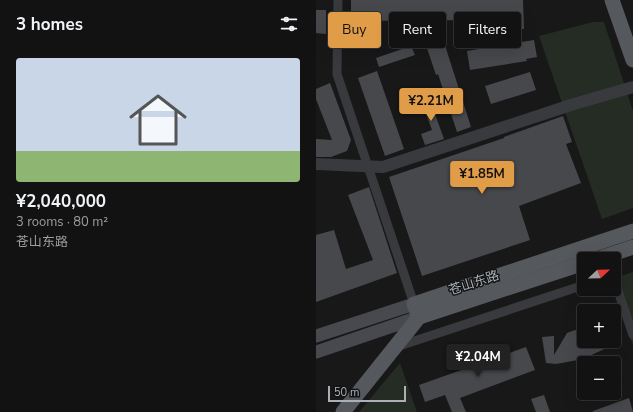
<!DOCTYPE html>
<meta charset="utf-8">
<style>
body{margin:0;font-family:"Nunito Sans","Noto Sans SC",sans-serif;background:#1b1b1c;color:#f1f3f6;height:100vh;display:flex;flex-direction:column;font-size:15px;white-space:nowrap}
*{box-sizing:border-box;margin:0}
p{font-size:13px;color:#9c9ea0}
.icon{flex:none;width:22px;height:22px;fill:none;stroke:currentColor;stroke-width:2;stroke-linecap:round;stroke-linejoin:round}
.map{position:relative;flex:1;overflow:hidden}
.drawer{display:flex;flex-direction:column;background:#121213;width:316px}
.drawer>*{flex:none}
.guide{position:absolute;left:12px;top:12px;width:245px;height:36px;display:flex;gap:8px}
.needle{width:26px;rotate:68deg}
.buttons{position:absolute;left:261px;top:252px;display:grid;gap:8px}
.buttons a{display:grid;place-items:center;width:44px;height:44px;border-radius:4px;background:#121213;box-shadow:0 4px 16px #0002,0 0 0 1px #313233;font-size:20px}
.scale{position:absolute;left:12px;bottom:10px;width:78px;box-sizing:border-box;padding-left:4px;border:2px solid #abb0b8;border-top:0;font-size:11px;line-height:14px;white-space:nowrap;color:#abb0b8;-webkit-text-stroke:3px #131314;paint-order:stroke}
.price{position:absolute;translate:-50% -34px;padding:0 9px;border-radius:4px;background:#e19c48;color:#111;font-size:13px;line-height:26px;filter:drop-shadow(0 1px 2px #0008)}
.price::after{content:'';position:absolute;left:50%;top:24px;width:12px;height:9px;margin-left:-6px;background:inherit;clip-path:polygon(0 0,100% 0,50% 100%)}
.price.selected{background:#222;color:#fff}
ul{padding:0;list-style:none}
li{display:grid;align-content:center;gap:8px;height:212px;padding:0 16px}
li+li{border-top:1px solid #313233}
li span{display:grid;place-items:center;height:124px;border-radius:4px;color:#555}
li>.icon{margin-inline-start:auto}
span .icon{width:72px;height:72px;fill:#fffc;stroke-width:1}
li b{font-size:17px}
h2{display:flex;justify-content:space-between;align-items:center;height:48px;padding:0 16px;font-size:17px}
.tag{padding:0 14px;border-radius:4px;background:#121213;box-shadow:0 4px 16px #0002,0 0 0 1px #313233;font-size:14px;line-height:36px}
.tag.selected{background:#e19c48;color:#111}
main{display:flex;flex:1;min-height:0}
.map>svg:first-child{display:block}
.green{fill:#242c24}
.building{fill:#47484c}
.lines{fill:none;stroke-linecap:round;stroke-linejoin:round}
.minor{stroke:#393a3e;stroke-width:9}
.tertiary{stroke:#393a3e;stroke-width:12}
.secondary{stroke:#47494e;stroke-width:13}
.primary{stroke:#55585d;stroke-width:15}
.labels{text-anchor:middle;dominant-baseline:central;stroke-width:3;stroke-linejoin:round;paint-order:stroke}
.street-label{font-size:13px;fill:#abb0b8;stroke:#131314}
</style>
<main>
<section class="drawer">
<h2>3 homes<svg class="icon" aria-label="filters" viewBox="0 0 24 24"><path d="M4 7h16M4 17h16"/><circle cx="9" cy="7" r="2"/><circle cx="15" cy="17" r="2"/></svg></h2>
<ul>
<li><span style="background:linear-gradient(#c9d6e8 75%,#8fb573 0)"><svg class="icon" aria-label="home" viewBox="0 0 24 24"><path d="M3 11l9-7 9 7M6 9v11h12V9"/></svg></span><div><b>¥2,040,000</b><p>3 rooms · 80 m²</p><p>苍山东路</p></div></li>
</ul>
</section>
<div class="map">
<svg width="317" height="412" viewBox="0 0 317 412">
<rect width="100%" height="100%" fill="#181819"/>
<g class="green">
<polygon points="277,22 288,22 317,111 317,208 286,219 223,36"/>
<polygon points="317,272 317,346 297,289 298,278"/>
<polygon points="84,363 101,412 43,412"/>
</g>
<g class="building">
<polygon points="35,0 207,0 208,29 167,30 167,20 35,21"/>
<polygon points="0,10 10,10 10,34 0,33"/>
<polygon points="218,40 221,57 210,59 211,61 154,70 151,51"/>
<polygon points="128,42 155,127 141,132 122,74 120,75 111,48"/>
<polygon points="95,46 99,55 63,67 60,58"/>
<polygon points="61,71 88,149 69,156 42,78"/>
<polygon points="214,72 220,90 175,104 169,86"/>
<polygon points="14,83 35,140 31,151 15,157 0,157 0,139 16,140 0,99 0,89"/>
<polygon points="111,92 128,139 109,145 105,134 116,130 103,95"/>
<polygon points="247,116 256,142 250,144 265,183 203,206 214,240 106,276 73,177 188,138 188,137"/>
<polygon points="53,187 81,273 0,302 0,235 18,230 30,269 57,260 32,195"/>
<polygon points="259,330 268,332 268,341 306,341 271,357 272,360 263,363 262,360 240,364 230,363 226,337 238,336 238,355 251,333"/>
<polygon points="210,347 219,370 144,398 150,412 136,412 129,395 109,402 103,385"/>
<polygon points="228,395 234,412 220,412 215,399"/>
<polygon points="313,398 317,412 277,412 277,411"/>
</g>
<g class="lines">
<g class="minor">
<polyline points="22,0 21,74 98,304"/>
<polyline points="298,279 317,335"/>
<polyline points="80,347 268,285"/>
</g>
<polyline class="tertiary" points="0,164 67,167 258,104 317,87"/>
<g class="secondary">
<polyline points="0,336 98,304"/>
<polyline points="0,352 103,317"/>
</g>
<g class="primary">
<polyline points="296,0 317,60"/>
<polyline points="281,259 317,247"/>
<polyline points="103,317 268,263"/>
<polyline points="27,412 103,317 98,304 317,231"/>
</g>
</g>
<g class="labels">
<g class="street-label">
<text transform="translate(158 283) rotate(-18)">苍山东路</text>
</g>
</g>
</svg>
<div class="buttons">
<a><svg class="needle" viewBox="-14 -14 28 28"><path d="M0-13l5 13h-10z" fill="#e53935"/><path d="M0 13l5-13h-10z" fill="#9c9ea0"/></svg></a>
<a>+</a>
<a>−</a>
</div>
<div class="scale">50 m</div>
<b class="price" style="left:115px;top:122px">¥2.21M</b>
<b class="price" style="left:166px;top:195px">¥1.85M</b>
<b class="price selected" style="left:162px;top:378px">¥2.04M</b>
<div class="guide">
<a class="tag selected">Buy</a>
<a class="tag">Rent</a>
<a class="tag">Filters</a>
</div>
</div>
</main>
